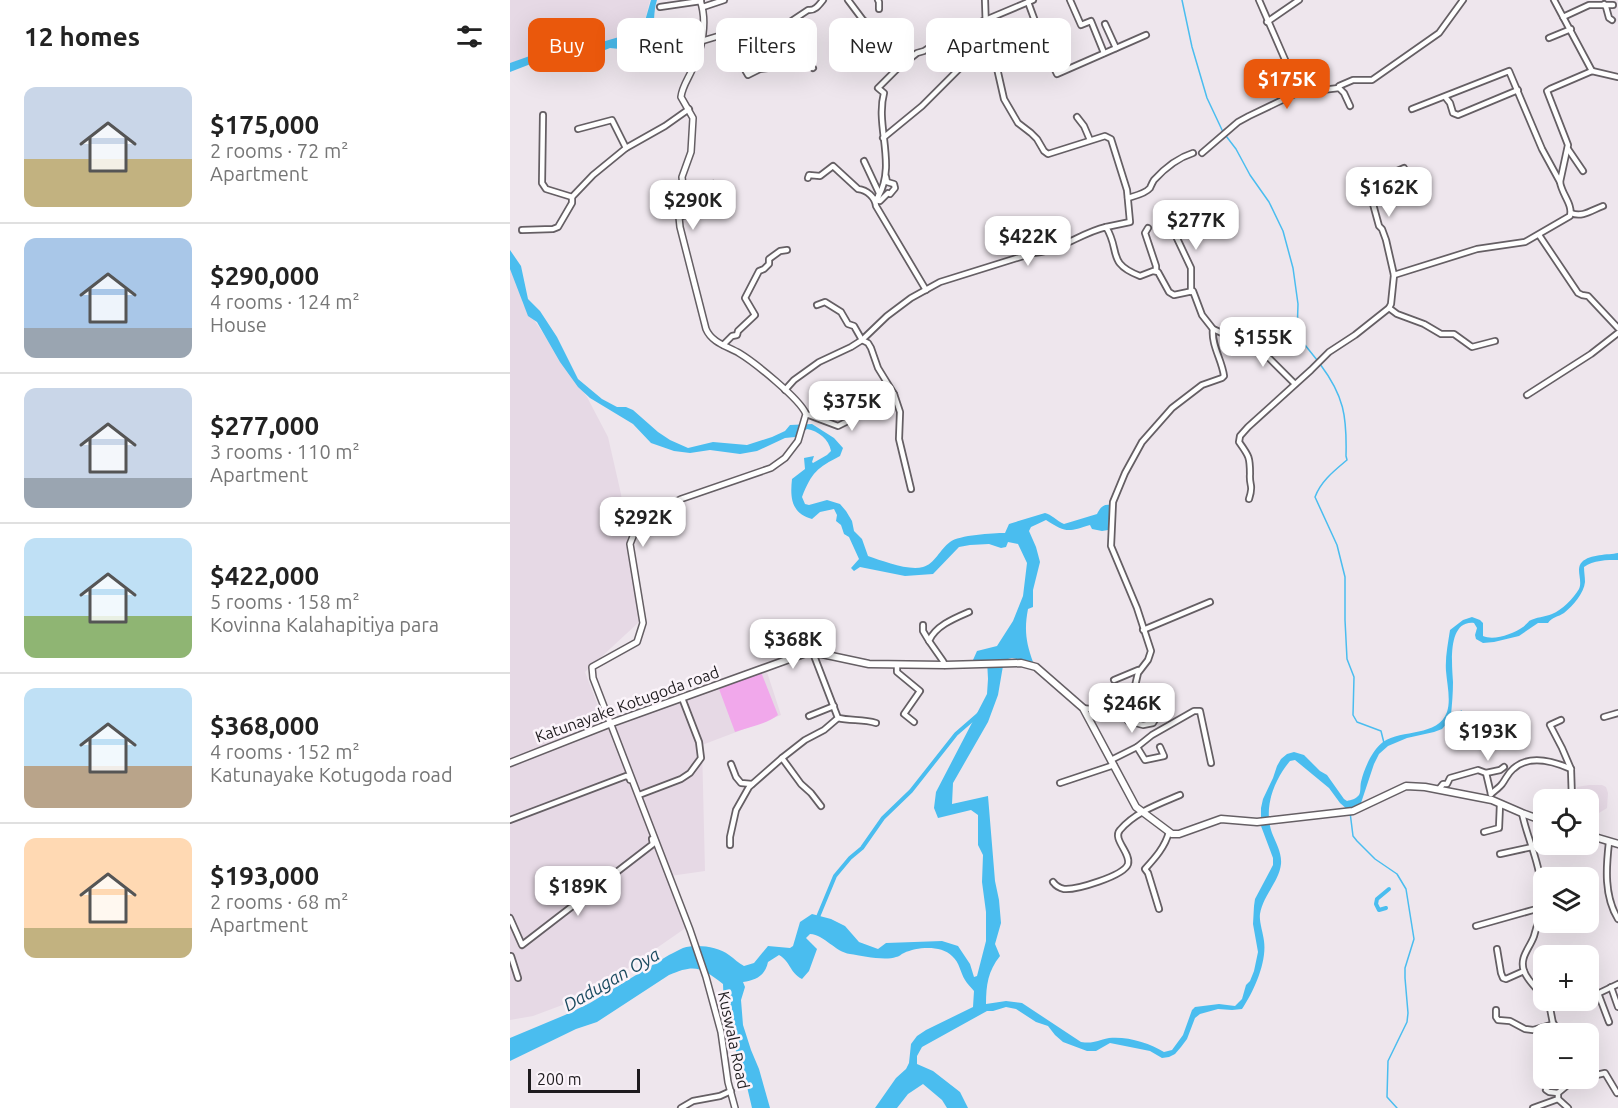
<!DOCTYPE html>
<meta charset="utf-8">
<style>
body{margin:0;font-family:Ubuntu,sans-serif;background:#f6f6f6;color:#222;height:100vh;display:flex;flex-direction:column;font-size:22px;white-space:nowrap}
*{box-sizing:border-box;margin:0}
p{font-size:20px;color:#767676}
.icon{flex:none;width:33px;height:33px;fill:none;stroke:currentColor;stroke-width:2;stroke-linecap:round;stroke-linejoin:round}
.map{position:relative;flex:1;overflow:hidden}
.side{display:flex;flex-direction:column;background:#fff;width:510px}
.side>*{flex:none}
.banner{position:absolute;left:18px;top:18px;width:570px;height:54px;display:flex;gap:12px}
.fabs{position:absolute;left:1023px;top:789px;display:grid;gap:12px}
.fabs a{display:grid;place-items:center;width:66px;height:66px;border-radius:12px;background:#fff;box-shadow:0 6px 24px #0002;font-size:30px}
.scale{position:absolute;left:18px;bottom:15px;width:112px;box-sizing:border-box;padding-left:6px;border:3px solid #1e1b1e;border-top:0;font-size:16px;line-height:21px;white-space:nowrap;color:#1e1b1e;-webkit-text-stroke:4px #fbf4fa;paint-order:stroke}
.price{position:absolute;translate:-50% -51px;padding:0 14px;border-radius:12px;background:#fff;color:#222;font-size:20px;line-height:39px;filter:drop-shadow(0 2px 3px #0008)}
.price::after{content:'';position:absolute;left:50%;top:36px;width:18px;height:14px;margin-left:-9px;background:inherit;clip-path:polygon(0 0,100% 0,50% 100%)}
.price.selected{background:#ea580c;color:#fff}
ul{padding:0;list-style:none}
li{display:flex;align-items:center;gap:18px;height:150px;padding:0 24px}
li+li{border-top:2px solid #e0e0e0}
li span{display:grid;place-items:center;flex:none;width:168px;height:120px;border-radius:12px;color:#555}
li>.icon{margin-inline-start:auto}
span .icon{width:72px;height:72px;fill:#fffc;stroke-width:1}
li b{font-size:26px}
h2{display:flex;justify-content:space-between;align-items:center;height:72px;padding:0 24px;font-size:26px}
.chip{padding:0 21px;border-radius:12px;background:#fff;box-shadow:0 6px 24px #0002;font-size:21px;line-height:54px}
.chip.selected{background:#ea580c;color:#fff}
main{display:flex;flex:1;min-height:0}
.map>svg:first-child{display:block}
.built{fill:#e6d9e5}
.green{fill:#f1a8eb}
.water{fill:#4abdef}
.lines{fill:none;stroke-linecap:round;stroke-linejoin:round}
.stream{stroke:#4abdef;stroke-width:1.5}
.canal{stroke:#4abdef;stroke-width:4}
.minor-casing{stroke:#655f64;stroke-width:8}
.tertiary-casing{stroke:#655f64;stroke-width:8}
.secondary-casing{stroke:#655f64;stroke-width:9}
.minor{stroke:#fff;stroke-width:4.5}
.tertiary{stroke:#fff;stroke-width:5}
.secondary{stroke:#fff;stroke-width:6}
.labels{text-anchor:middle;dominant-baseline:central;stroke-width:5;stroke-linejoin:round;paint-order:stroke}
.street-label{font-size:16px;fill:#1e1b1e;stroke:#fbf4fa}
.water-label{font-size:18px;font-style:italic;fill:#1c4b60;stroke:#fbf4fa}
</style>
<main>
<section class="side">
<h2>12 homes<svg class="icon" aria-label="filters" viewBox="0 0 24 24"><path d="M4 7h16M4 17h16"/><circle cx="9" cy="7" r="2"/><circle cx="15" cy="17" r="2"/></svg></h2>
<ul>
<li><span style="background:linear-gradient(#c9d6e8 60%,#c2b280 0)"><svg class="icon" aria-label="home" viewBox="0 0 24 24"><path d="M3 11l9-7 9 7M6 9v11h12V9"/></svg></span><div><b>$175,000</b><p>2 rooms · 72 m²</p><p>Apartment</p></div></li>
<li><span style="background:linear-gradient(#a9c7e8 75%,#9aa5b1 0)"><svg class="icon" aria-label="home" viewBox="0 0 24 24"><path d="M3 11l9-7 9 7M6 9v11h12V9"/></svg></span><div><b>$290,000</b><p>4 rooms · 124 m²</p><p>House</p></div></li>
<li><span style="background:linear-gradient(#c9d6e8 75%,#9aa5b1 0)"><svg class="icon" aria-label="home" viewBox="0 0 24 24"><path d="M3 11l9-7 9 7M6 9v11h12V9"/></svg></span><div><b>$277,000</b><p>3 rooms · 110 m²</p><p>Apartment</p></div></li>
<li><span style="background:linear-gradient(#bfe0f5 65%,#8fb573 0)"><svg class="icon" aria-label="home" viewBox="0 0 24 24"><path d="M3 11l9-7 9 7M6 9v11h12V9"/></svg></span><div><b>$422,000</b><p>5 rooms · 158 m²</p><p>Kovinna Kalahapitiya para</p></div></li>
<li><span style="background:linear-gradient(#bfe0f5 65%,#b9a48a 0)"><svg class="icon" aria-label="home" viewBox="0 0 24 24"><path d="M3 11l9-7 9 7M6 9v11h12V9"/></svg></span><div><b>$368,000</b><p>4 rooms · 152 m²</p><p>Katunayake Kotugoda road</p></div></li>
<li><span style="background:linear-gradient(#ffd9b3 75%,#c2b280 0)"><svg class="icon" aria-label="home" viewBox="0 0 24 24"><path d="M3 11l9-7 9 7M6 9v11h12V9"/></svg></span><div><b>$193,000</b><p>2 rooms · 68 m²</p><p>Apartment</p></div></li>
</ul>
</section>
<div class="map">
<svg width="1108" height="1108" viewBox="0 0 1108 1108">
<rect width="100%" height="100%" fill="#eee6ed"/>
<g class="built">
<polygon points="0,0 140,0 133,28 110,43 0,64"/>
<polygon points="0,265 5,269 13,304 77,397 98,437 111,494 129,622 75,672 96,727 256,669 271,715 192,745 195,871 160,876 177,927 79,995 23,1016 0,1020"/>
<polygon points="1079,785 1092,785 1096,787 1098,793 1097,808 1089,813 1081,815 1079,814 1078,800 1068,799 1066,793 1067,787"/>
</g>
<path class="green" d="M251,672L268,715C257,724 239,727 225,732L209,689Z"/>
<g class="water">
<path d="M141,0H147C143,12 145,24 142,37L128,46L120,50L100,48L80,56L31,60L0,72V63L31,52L75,47L126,32L133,28Z"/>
<path d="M0,250L11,266L18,299L30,311L47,337L68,379L92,399L107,407H116L123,410L148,432L160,440L178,448L203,442L237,445L262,437L275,431L280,425L302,424L324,438L333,448L330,456C307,468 302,472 292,497L295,504L299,505L317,500L330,504L336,511L342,521L344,531L352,539L358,556C373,561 398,571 413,567C425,564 430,549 440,542C449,535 483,533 495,533L499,524L535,513C541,514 547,521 554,524L587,514C590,508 593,504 600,505C598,513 600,521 598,530L592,531L582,529L580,525C558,532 556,533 536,520L521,527L519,531L526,547L530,562L523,590V607L518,609C514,630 516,642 523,662L502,658L494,660L488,695L478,722L443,783L442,804L478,796L485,881L489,900L491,923L485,944L490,956C478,971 476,985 476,1004L496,1001L512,1003L571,1042C585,1044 587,1040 599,1038C617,1036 640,1043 654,1052L662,1050L673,1035L682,1010L685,1007L709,1004L725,1006L732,999L736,985L740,981L744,971L748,952L743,924L744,906L745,899L763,865V858L751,826V808L753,799L763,778L767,766L771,759L777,754L784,752L794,755L810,771L817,775L834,799L837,801C841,800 846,799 849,795C851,792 850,786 851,782C854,769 862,750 873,742C892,729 928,737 937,712C941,700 937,684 936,671C935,658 938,643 940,630L953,620L962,617L970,620L973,623V636C984,641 1003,634 1013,627C1013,627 1019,622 1019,621C1026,617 1035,617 1042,614C1052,610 1063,599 1069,589C1073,580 1065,569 1072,562C1080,554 1098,555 1108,553V560C1097,560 1083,560 1074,567C1074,572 1075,577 1075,582C1074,593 1063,606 1054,613C1048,617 1042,617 1038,623H1028L1009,636L984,642L973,643L966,639L965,635L967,628L964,623C937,620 942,665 943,682C943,693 942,704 941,715L944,718L950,713L951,710L957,716L950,717L948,721H939L932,729L924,732L897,738L878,746L869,754L864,764L851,803L838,810L830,803L819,788L785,760L780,761C764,780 753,808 762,833C766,843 772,853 771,864C769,882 753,895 750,914C749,922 753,932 754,941C757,962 744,991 732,1009L722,1010L708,1009L690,1014L685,1018L677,1039L671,1047L665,1054L659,1057L652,1058L640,1051L600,1043L586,1051H577L553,1042L545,1035L538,1026L526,1022L506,1009L496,1007L483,1011H477L412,1047L407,1056V1064L423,1071L450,1092L458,1108H437L432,1100L413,1084L398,1094L387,1108H365L386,1078L396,1069L399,1063L401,1044L407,1036L416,1030L463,1007L464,991C461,987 457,984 455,980C450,972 450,963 442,956C431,945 407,947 394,953C391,954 389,957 386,957C375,961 352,956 340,954C325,952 315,935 300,934L296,938L307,949L299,971L292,979C279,972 281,962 269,955L258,962C255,976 246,980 233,982L235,987L231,1000L233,1025L241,1050L249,1069L260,1108H242L234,1074L218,1028L214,1010L213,984C191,967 185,964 159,975L87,1022L66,1029L0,1061V1038L55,1015L80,1003L159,955C164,953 168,950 173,948C186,944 207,946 219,955C225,959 228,963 234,966L244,963L258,946L280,948L283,946L290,922L302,914L321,919L335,926L349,942L368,949L376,943L432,941L448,946L460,964L464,977L467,976L476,941V912L472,882L473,855L468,845V815L461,810L428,818L424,808L426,792L477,694L478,679L477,660H463L467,651L487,646L503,621L513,596L517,563L508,544L498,542L496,547L491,548L479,544L460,545L449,547L423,574L395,576L350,567L344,571L341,568L349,559L339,537L334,534L331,525L326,521L327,515L324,509L310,512L302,519C281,513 280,498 282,479L295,469L294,458L304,456L302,462L303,463L317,455L321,451C319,439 308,431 297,429L285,437L275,438L247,451L230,454L200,450L180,453L164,451L141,443L123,424L80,398L68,387L50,362L27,322L18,316L0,269Z"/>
</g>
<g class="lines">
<g class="stream">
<polyline points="672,0 682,47 697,98 713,132 726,149 740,175 759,202 773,231 783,268 788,304 787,335 807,360"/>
<path d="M810,364C834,396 837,416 836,456L837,460C824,471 811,481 805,497L827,545L835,577V620L837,659L844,677L843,715L847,722L871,731L874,743"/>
<polyline points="840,812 843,836 847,841 865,859 887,874 896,889 904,939 895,968 895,978 898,1013 897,1022 878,1061 877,1097 887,1108"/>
</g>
<g class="canal">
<polyline points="876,908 869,910 866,904 867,899 879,889"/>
<polyline points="308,917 325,876 340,858 352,848 373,818 401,791 446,734 469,714"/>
</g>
<defs>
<g id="minor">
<polyline points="338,0 353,20 357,23 354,25"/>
<polyline points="368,0 369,2 369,9"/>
<polyline points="475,0 476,30 484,55 494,99 508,123 521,133 527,139 534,151 538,154 595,136 601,139 617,190 620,222 596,227"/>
<polyline points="560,0 571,25 581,21 594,53"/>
<polyline points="749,0 783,78 787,93"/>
<polyline points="1044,0 1082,71"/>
<polyline points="518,2 536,51 547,74 636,35"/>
<polyline points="1094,4 1096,7 1099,18 1102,20"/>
<polyline points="150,7 191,1"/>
<polyline points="193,7 214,0"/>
<polyline points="1053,17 1079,5 1103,5"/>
<polyline points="757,22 789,0"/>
<polyline points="595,24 606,48"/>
<polyline points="274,26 303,68"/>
<polyline points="235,27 251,60"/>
<path d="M222,32L252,23L270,27L274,26L298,10C305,11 309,5 313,0"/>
<polyline points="1039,38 1061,29"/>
<path d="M192,41L222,32C230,45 229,62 238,75L250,69L266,67"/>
<polyline points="484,55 498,48 528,28"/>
<polyline points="829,88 829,86 843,80 862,80 929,33 953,0"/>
<polyline points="936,98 940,103 943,113 948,115 1008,90"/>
<polyline points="902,109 999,71 1032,149 1050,182"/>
<polyline points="33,115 32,183 36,189 62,197 83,175 116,148 155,126 179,109"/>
<polyline points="567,117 574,126 580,140"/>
<polyline points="68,129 102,120 116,148"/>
<polyline points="373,138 412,106 451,67"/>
<polyline points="1058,149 1073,171"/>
<polyline points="692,153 728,122 739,116 787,93 829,88 834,93 840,106"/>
<polyline points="354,161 369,193 368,197 365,200 370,201 378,193 380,194 385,188 384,184 377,182 376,177"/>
<path d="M298,178L299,175L310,176L323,166L348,189C357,190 365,197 366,206L416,290"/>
<path d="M368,197C387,165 365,126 374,93L368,88L388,68L407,53L414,51L435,37L523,0"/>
<path d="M618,198C624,196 635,194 640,188C641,186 642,183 644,180C655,168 667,158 683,153"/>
<polyline points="173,202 203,184"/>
<path d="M1061,213C1072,218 1082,210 1093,206"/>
<polyline points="169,217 217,204"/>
<polyline points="638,228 635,233 646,266 646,271"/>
<polyline points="12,230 43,229 48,227 62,203 62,197"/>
<polyline points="1029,235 1068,293 1072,295 1078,296 1108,328"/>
<path d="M884,275L967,249L1015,242L1060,216C1063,204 1052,195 1050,182L1058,145L1037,91L1040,89L1082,71L1108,77"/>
<polyline points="681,292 681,268 664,232 697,217"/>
<polyline points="307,305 315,302 331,312 338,324 344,326 352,340 358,343 361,348 368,368 384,394 390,412 389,439 401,489"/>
<polyline points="879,308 887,314 914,324 931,334 944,334 962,347 985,341"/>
<polyline points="213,345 222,336 227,335 228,331 245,315 235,298 249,271 254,269 259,264 259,259 270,251 277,250"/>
<path d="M275,390L284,380L309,362L341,347L352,340L377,316L401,298L430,282L523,253C551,251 570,233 596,227C611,251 596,263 630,276L643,271L648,272L659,292L664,295L683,291L692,315L703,329L730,341L759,358L785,384"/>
<polyline points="1017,395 1081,354 1108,333"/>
<polyline points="296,414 328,426 346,417 384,394"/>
<path d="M739,499C744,484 739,487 740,474C740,457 739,456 729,442L730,436L738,427L801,370L819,352L845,335L879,308L881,304L884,275L876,240L872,229L869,226L860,193C866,178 880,174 894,168"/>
<polyline points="413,625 413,631 419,641"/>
<polyline points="633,630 700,602"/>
<polyline points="387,665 387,672 410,691 394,714 404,722"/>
<path d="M435,665L433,661L419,641C425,626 445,618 459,612"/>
<polyline points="604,680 628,670"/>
<polyline points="615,701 618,721 633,725 643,723 648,715"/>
<path d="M573,708C589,712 600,698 615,701L619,697L625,686L628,673L638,660L641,651L627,608L601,546L603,502L615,473L632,442L662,408L692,385L712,378L714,376C712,360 701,345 703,329"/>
<polyline points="299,716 324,706"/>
<polyline points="1094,717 1108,713"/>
<path d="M328,718C341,721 353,719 366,723"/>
<polyline points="1051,720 1040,725 1052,748 1061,769 1062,800"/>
<polyline points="627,747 642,735 684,711 690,711 701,763"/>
<polyline points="272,758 291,784 301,793 311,806"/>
<polyline points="601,760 627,747 635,760 654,756 650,747"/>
<polyline points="221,764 226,777 231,783 242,784"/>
<polyline points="976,773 990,770 994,767"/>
<polyline points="550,783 604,765"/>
<polyline points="929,789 933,784 937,784 940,778 968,770 976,773 981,794"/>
<path d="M981,794C984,791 989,788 992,784C996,779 997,774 1003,769C1019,754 1043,761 1061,769"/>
<polyline points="129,795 171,779 180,773 191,758 189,742 172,698"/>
<path d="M1012,813C1017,838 1029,860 1031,885C1033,900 1029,921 1024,936C1020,948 1009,957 1014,971C1017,980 1027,989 1034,997"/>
<polyline points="0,820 116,776 119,777 120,780"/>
<polyline points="974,832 989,828 990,804"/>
<path d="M1099,842C1096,868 1094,896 1108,919"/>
<polyline points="220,845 220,837 226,810 239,787 272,758 295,740 314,730 328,718 303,653"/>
<polyline points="990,854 1022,847"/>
<path d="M543,882C546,886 549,888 554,889C566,890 614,876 618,864C621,853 602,839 610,830C625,812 649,804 670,795"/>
<path d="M649,909L638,873L635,869C645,858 655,847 659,832"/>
<polyline points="0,918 12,945 143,844 142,839"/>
<polyline points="966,926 1030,908"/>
<polyline points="987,949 991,973 993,978 996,979 1014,971"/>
<polyline points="1,956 8,978"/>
<polyline points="1101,987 1108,1007"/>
<polyline points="1088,993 1099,1022"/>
<polyline points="1078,995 1083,996 1108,984"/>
<polyline points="1037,1000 1040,1008 1045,1034"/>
<polyline points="1037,1001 1047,1000"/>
<polyline points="986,1010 986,1017 988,1020 1000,1021 1015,1029 1023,1030 1044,1024"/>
<polyline points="1078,1077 1095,1073 1107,1093"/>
<polyline points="1061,1080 1072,1078"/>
<polyline points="1036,1090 1039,1092 1048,1093"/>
<polyline points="1048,1099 1058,1108"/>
<polyline points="171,1108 183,1101 210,1096 221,1091"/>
<polyline points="1023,1108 1048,1099 1048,1093 1060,1083 1061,1078"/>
</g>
<path id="tertiary" d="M190,0C198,22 192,50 182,70C178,79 172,87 171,97L183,118L181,152L172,177L174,196L169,217L170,227L196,329C202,343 217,346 229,353C244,362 290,399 296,414L288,441L275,458L261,468L171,499L129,521L120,544L133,623L127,642L82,667L83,678L180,930L196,977L211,1032L218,1082L225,1108"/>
<g id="secondary">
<polyline points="0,763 99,724 296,653 312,654 359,664 435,665 511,663 526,667 573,708 626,807 662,834 669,834 711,819 747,822 843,811 896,786 915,787 982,800 1012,813 1034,821"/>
<polyline points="1078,835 1108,844"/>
</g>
</defs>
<use href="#minor" class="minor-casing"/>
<use href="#tertiary" class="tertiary-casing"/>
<use href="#secondary" class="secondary-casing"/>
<use href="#minor" class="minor"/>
<use href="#tertiary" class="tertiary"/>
<use href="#secondary" class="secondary"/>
</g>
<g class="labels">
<g class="street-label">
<text transform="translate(117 704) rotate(-20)">Katunayake Kotugoda road</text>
<text transform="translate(224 1040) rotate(78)">Kuswala Road</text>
</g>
<g class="water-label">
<text transform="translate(101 979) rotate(-30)">Dadugan Oya</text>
</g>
</g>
</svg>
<div class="fabs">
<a><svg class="icon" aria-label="locate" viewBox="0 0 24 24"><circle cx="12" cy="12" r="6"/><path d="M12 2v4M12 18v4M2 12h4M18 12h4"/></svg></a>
<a><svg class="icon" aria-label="layers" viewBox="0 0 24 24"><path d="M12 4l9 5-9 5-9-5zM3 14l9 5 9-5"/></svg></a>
<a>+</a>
<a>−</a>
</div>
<div class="scale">200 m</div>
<b class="price selected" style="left:777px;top:110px">$175K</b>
<b class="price" style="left:879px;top:218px">$162K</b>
<b class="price" style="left:183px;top:231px">$290K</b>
<b class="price" style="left:686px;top:251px">$277K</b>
<b class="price" style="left:518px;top:267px">$422K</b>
<b class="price" style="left:753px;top:368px">$155K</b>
<b class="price" style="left:342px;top:432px">$375K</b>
<b class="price" style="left:133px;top:548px">$292K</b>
<b class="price" style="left:283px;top:670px">$368K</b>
<b class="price" style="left:622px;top:734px">$246K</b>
<b class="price" style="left:978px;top:762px">$193K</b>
<b class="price" style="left:68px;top:917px">$189K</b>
<div class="banner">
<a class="chip selected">Buy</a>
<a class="chip">Rent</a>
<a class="chip">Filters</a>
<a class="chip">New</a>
<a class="chip">Apartment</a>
</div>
</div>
</main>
